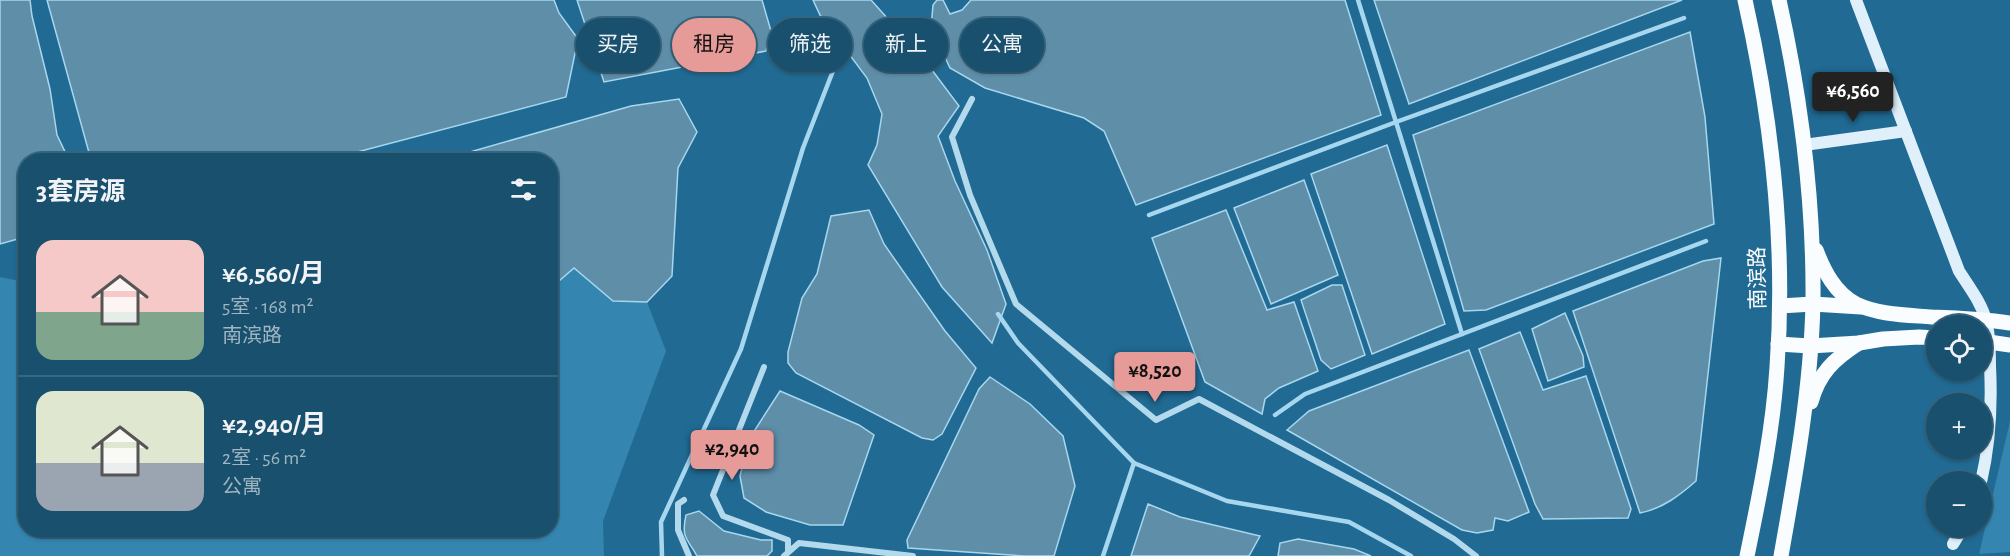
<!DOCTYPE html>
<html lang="zh">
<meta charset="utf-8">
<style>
body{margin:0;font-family:"Alegreya Sans","Noto Sans SC",sans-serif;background:#255a76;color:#f1f3f6;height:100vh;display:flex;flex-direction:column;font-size:22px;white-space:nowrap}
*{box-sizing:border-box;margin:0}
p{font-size:20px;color:#9fb5c2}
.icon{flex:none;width:33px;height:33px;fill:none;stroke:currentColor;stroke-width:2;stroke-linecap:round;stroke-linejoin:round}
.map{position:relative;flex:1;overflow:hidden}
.side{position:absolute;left:18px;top:153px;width:540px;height:384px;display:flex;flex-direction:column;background:#18506e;border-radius:24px;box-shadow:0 2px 4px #0004,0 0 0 2px #366781}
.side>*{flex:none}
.top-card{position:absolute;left:576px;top:18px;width:570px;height:54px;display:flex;gap:12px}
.controls{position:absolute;left:1926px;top:315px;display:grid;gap:12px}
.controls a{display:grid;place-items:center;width:66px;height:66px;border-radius:50%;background:#18506e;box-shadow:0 2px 4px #0004,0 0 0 2px #366781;font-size:30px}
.price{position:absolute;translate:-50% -51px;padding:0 14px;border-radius:6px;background:#e69b98;color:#111;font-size:20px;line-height:39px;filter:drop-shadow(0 2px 3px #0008)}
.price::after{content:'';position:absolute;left:50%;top:36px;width:18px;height:14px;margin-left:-9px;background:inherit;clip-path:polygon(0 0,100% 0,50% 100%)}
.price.on{background:#222;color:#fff}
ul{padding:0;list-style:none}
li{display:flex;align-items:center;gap:18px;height:150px;padding:0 18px}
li+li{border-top:2px solid #366781}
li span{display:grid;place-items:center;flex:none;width:168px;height:120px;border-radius:18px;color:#555}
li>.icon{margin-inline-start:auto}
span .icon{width:72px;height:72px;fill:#fffc;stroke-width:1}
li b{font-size:26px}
h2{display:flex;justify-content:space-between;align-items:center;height:72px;padding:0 18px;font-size:26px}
.tag{padding:0 21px;border-radius:27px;background:#18506e;box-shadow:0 2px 4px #0004,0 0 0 2px #366781;font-size:21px;line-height:54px}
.tag.on{background:#e69b98;color:#111}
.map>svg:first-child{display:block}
.green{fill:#3485b0}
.water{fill:#5f8ea9;stroke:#a7d7ef;stroke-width:1.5}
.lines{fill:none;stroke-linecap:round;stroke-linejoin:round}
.stream{stroke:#a7d7ef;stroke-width:4.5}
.street{stroke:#b3d9ed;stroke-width:6}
.secondary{stroke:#dff0fa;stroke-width:12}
.primary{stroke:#f9fdff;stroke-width:15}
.labels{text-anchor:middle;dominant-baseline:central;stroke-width:5;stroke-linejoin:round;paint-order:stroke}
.street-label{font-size:21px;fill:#fff;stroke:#206a93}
</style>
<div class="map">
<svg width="2010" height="556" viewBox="0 0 2010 556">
<rect width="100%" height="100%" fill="#206a93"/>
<g class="green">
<polygon points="574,268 613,301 647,302 666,351 603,521 604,556 0,556 0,277 24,282 25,285 26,530 550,530 551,290"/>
<polygon points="2010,421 2010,552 1979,554"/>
</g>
<g class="water">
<polygon points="0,0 30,0 32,16 50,89 57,135 69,160 26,160 25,237 0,244"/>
<polygon points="47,0 554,0 559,13 578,39 566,97 327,160 91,160"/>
<polygon points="577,0 762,0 771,31 766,51 604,82"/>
<polygon points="813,0 871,0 923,58 959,106 938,136 955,181 987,250 1006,304 992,343 942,287 868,165 877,145 882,114 867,78 820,15"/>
<polygon points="937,0 943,0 950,14 962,10 971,0 1345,0 1381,115 1136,205 1104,131 1084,118 985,88 950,68 931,27 933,5"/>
<polygon points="1374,0 1682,0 1409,104"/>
<polygon points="1690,32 1705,117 1714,224 1486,310 1464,311 1413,135"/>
<polygon points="679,99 697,132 678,168 672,276 647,302 613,301 574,268 551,288 550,160 442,160 631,106"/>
<polygon points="1387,145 1445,324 1372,354 1311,174"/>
<polygon points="1304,180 1338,275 1271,304 1234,208"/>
<polygon points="869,210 884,244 945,331 976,368 942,434 933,440 922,438 796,373 788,363 788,352 802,298 817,274 831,216"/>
<polygon points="1226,210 1267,310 1294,302 1318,371 1279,388 1265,399 1262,414 1205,382 1152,238"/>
<path d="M1721,258L1696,481C1680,495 1662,509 1640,513L1573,311L1703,261Z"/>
<polygon points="1332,285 1342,285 1365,355 1331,369 1321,360 1301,300"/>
<polygon points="1565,313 1583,356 1584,367 1548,381 1532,329"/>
<polygon points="1520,332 1543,390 1586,376 1631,509 1628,518 1543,519 1535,504 1479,349"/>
<polygon points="1469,350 1529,512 1508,521 1495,518 1493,530 1477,533 1462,530 1287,430 1309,411"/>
<polygon points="990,377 1030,404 1063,436 1075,486 1054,556 1025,556 908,548 907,540 979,389"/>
<polygon points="780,391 859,425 874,435 843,525 810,525 766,512 744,498 740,476 749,439"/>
<polygon points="1148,504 1180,517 1260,536 1249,556 1131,556"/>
<path d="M699,511L724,531L761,540H772V551L767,556H697C687,538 681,538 686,515Z"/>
<polygon points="1298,539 1354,549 1371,556 1278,556 1280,543"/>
</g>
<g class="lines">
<g class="stream">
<polyline points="1358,0 1462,334"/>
<polyline points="1149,215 1396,122 1684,18"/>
<polyline points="998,314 1018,343 1134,463 1103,556"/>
<polyline points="1275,415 1305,394 1706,241"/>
<polyline points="1134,463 1227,501 1349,522 1411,556"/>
<polyline points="662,556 661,522 741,349 803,148 838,58 840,37"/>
</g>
<g class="street">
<polyline points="972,99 952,137 970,195 1016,304 1156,420 1199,399 1389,500 1454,539 1476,556"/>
<polyline points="764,367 713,495 723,516 788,540 788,552"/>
<polyline points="684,500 678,504 678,530 689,556"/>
<polyline points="784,556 799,543 913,556"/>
</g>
<g class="secondary">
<path d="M1856,0L1959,271C1969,287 1981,302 1986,320C1990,335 1990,351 1990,366C1992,405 1990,444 1981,482"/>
<polyline points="1804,145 1906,131"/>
<polyline points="1953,544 1964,526"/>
</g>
<g class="primary">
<path d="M1745,0C1772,120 1786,244 1777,367C1773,431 1760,493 1747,556"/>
<path d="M1779,0C1801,99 1814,201 1813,303C1811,388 1796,472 1781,556"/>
<path d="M1816,250C1824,271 1835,293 1856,304C1879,315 1907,315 1932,317C1958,318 1984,319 2010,323"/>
<polyline points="1780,306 1813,304 1861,307"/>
<polyline points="1982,341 2010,345"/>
<polyline points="1778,344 1810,346 1859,343 1883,339 1919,337 1936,338"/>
<path d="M1811,402C1819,373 1834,359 1859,343"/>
</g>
</g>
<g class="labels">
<g class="street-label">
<text transform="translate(1758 278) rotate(-91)">南滨路</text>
</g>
</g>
</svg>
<div class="controls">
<a><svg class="icon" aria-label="locate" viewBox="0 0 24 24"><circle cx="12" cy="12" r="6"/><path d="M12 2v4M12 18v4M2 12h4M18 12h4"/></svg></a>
<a>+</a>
<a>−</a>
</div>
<b class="price on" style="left:1853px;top:123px">¥6,560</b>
<b class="price" style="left:1155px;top:403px">¥8,520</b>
<b class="price" style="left:732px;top:481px">¥2,940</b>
<div class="top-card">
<a class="tag">买房</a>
<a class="tag on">租房</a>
<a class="tag">筛选</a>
<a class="tag">新上</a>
<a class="tag">公寓</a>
</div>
<section class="side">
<h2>3套房源<svg class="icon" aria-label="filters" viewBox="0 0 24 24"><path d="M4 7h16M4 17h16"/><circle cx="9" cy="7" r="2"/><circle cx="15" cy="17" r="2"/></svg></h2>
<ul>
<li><span style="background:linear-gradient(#f6c9c9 60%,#7fa58c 0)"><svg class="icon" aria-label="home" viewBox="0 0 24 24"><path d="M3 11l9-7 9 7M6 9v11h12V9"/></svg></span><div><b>¥6,560/月</b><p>5室 · 168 m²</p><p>南滨路</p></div></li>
<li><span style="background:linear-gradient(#dfe7d0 60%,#9aa5b1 0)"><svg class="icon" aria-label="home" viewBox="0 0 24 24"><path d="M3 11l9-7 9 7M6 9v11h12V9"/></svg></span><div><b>¥2,940/月</b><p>2室 · 56 m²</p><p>公寓</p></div></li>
</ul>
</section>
</div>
